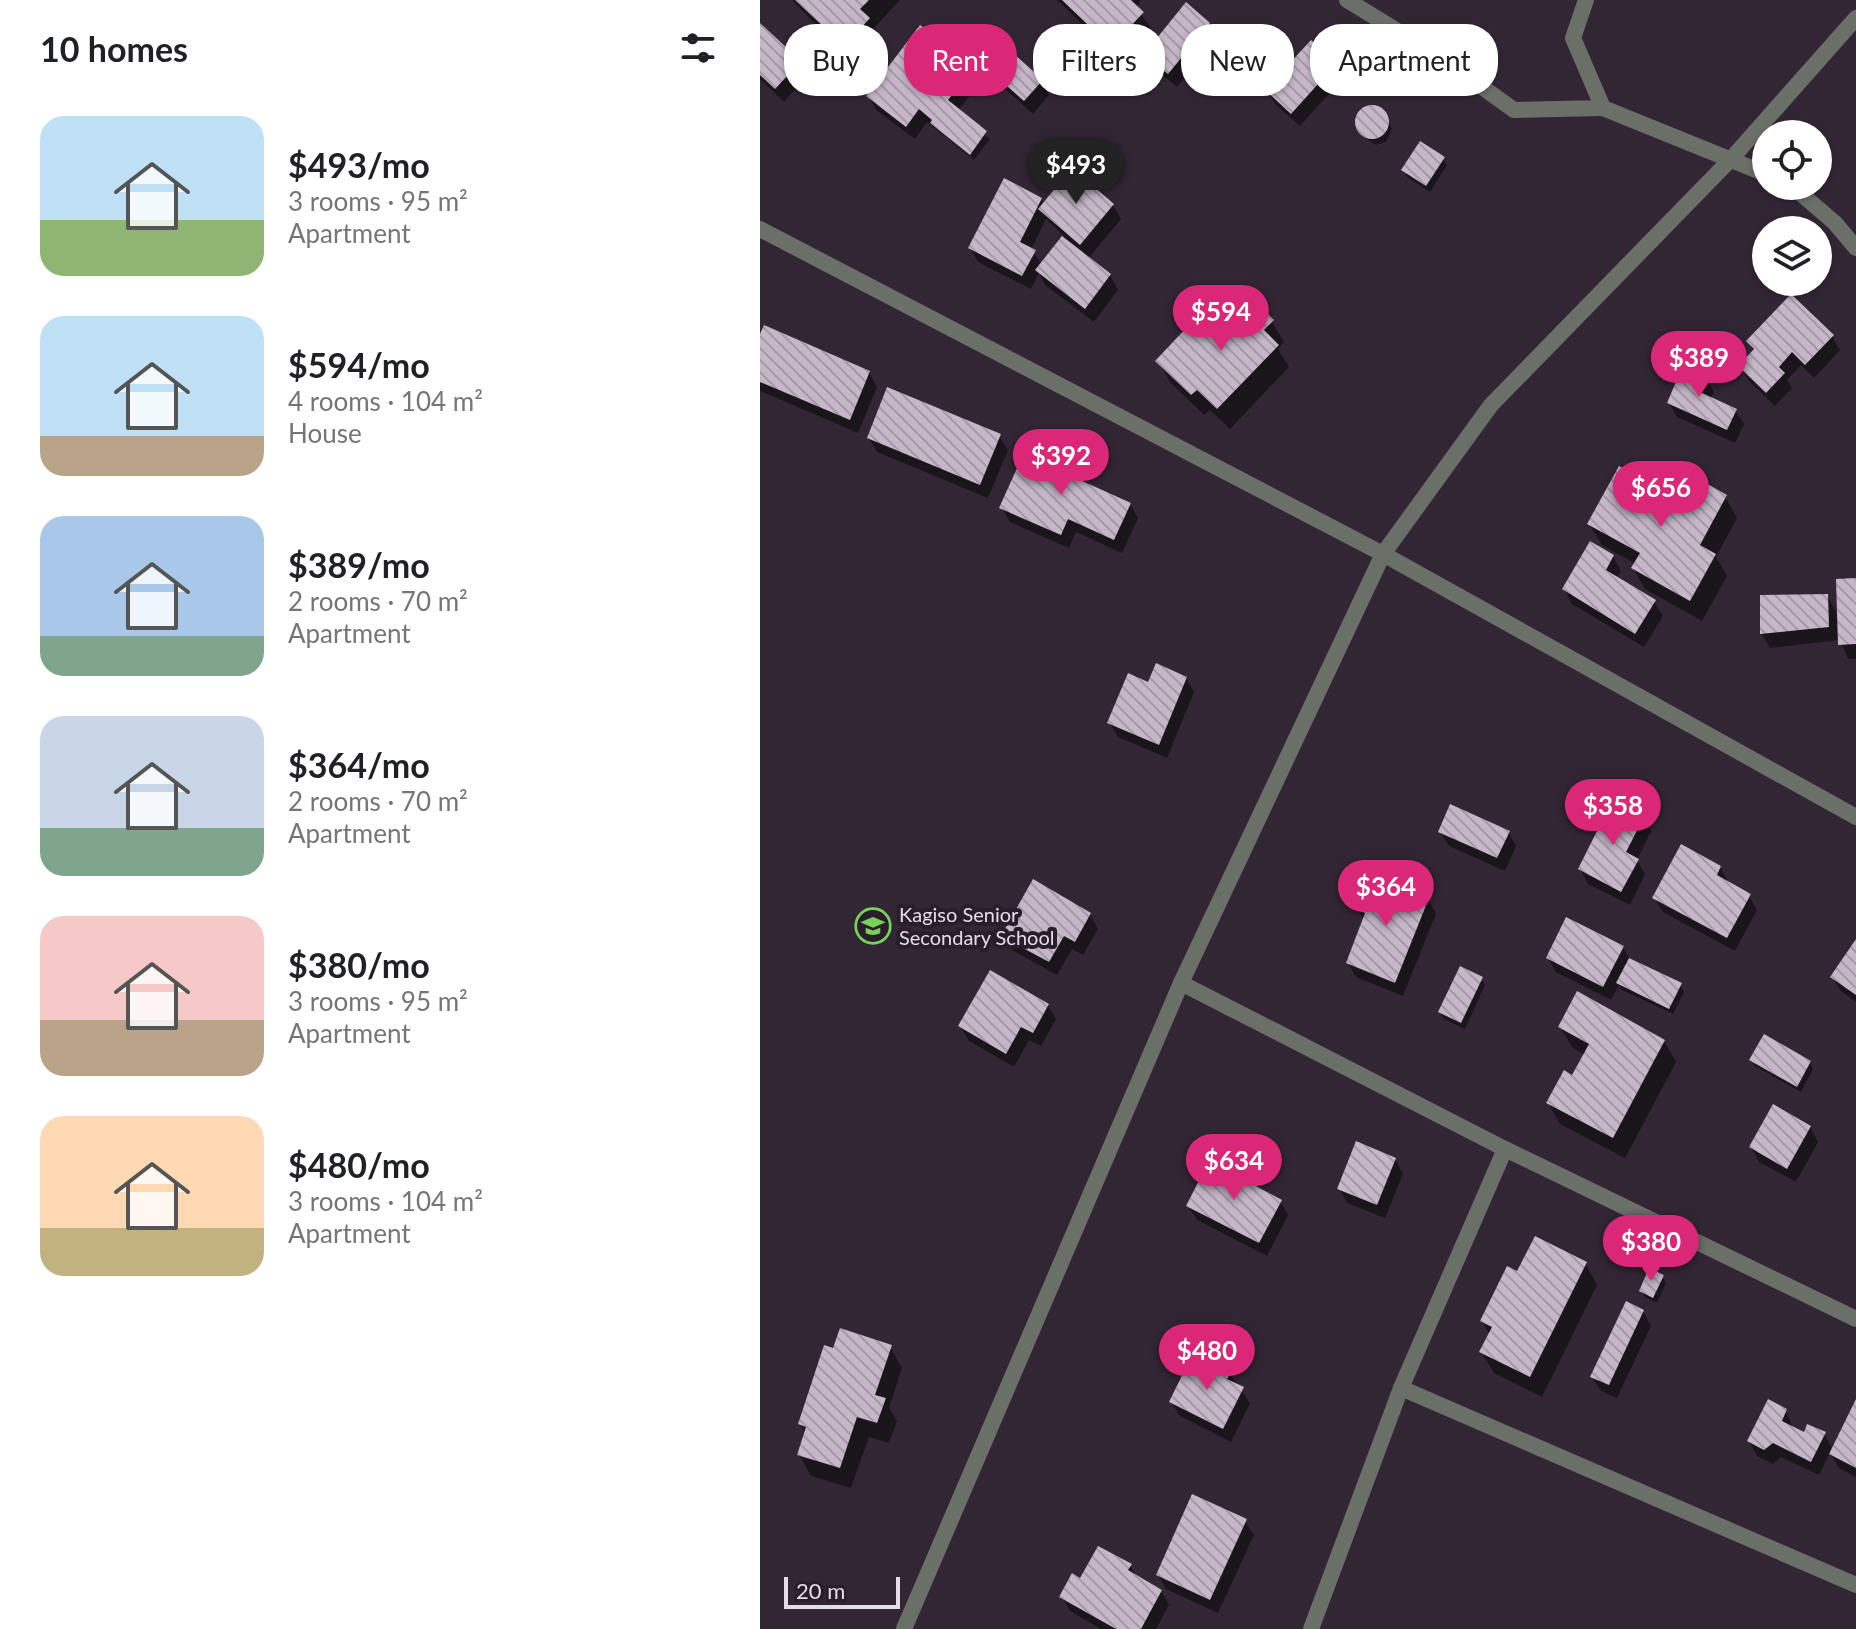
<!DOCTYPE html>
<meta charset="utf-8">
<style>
body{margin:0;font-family:Lato,sans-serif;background:#f2f2f2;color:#202124;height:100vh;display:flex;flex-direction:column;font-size:30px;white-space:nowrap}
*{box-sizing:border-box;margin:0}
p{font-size:26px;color:#757577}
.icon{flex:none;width:44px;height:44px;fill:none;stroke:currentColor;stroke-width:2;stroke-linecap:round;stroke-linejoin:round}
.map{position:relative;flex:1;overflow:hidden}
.panel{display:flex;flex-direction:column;background:#fff;width:760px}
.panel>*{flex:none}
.banner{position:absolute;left:24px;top:24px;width:760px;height:72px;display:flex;gap:16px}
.tools{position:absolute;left:992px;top:120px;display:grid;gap:16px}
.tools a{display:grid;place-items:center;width:80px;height:80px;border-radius:50%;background:#fff;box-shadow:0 2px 6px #0004;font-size:40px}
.scale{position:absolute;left:24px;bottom:20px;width:116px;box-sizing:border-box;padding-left:8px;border:4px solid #e4dce6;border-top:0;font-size:22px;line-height:28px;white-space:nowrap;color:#e4dce6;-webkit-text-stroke:6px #281d2a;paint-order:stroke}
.price{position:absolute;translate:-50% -68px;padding:0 18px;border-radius:28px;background:#db2777;color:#fff;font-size:26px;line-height:52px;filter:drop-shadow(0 2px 4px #0008)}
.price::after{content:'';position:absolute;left:50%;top:48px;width:24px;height:18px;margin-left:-12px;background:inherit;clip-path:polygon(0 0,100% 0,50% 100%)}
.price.selected{background:#222;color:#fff}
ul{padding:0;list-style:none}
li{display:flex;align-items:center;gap:24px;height:200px;padding:0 40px}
li span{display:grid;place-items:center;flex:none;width:224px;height:160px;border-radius:24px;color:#555}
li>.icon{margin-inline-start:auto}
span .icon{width:96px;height:96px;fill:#fffc;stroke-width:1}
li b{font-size:34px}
h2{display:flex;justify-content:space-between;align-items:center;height:96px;padding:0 40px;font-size:34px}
.tag{padding:0 28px;border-radius:32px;background:#fff;box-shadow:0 2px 6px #0004;font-size:28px;line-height:72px}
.tag.selected{background:#db2777;color:#fff}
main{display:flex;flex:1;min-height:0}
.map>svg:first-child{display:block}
.shadow{fill:#0007;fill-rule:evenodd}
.building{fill:url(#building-back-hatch)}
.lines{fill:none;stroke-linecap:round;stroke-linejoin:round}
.minor{stroke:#6a6f68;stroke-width:16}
.tertiary{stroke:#6a6f68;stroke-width:16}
.labels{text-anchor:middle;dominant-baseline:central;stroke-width:8;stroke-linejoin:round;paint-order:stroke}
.poi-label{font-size:20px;fill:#e4dce6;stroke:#281d2a;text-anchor:start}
</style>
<main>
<section class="panel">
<h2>10 homes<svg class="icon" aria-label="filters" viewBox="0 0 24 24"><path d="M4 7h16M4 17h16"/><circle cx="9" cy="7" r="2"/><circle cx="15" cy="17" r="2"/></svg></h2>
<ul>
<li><span style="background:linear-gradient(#bfe0f5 65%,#8fb573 0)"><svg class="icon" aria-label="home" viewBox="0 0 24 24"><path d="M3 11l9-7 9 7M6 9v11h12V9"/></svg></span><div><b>$493/mo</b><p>3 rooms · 95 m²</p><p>Apartment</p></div></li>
<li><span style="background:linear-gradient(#bfe0f5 75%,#b9a48a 0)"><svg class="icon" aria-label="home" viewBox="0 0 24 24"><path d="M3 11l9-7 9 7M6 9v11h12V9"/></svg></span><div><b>$594/mo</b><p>4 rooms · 104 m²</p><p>House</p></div></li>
<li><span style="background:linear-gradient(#a9c7e8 75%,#7fa58c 0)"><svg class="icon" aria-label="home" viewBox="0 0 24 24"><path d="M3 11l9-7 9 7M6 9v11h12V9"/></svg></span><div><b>$389/mo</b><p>2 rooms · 70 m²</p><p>Apartment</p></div></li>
<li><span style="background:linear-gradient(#c9d6e8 70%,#7fa58c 0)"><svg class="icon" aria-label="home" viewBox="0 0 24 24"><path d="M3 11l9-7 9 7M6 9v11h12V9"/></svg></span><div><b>$364/mo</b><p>2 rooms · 70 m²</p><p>Apartment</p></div></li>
<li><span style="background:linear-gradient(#f6c9c9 65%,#b9a48a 0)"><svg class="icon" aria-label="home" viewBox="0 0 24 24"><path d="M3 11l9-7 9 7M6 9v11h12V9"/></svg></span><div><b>$380/mo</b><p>3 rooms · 95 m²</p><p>Apartment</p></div></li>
<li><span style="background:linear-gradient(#ffd9b3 70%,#c2b280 0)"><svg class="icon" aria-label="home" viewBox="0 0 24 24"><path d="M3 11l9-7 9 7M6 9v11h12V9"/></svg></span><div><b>$480/mo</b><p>3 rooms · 104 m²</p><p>Apartment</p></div></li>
</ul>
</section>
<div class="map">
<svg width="1096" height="1629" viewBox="0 0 1096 1629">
<defs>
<pattern id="building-back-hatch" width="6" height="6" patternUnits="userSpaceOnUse" patternTransform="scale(2)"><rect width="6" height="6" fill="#c5b6c8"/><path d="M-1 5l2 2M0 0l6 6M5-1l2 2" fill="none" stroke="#a599a7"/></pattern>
</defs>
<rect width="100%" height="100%" fill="#322634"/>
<g class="shadow">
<polygon points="32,0 140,0 114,28 121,40 97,66"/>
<polygon points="297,0 381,0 377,8 391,28 360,60"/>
<polygon points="449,24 457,38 417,87 395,69 386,55"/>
<polygon points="0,26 39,62 47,76 24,102 0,79"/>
<polygon points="218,58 281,81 289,95 273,114 226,72"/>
<polygon points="575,64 583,78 540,126 516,105 507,91"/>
<polygon points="212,68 220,82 198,111 230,139 214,160 167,122 155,139 116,110 108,96"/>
<polygon points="615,107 624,112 632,129 626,142 616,145 604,137 598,120 606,108"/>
<polygon points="683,159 687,165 670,192 647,177 644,170"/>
<path d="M281,199L284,205H353L361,219L328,259L350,275L358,290L334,322L285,285L279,273L271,289L218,262L210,248ZM286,219L304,236L282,264L271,250Z"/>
<polygon points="512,322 524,342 518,349 529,367 470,429 450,410 444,415 410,382 398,361 443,340"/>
<polygon points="1072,336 1080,350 1054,378 1041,365 1027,380 1032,388 1015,406 989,381 981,367 994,352 989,342"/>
<polygon points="0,340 109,372 117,387 98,433 0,391"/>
<polygon points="946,378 954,392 951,399 975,410 984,424 975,443 917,417 909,403"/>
<polygon points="239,436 248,450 228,498 117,452 109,438"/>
<polygon points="312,467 320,482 370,504 378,518 362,553 316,532 309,548 250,522 242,508"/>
<polygon points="897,489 906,505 965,497 977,518 956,557 967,576 942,621 885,589 873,568 876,564 842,545 829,524"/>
<polygon points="853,557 861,571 856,579 894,602 903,616 884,647 812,604 804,589"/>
<polygon points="1096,580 1096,659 1088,659 1080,640 1010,648 1002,634 1002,597 1067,596 1079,617"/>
<polygon points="426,678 434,692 407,758 358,737 349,722 389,684"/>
<polygon points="883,817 891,831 877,860 885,874 870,905 828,884 820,869"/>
<polygon points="680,831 748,832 756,846 745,871 689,846"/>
<polygon points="960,867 968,881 989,896 997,910 975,951 903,912 894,898"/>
<polygon points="668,899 676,914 643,996 596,977 588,963 604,920 598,909"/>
<polygon points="330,914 338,929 323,955 312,949 297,975 252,950 244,936"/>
<polygon points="1096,942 1096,1002 1081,991 1072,977"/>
<polygon points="863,947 871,961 920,985 924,992 913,1014 862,990 859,985 851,1000 796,972 788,958"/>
<polygon points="721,979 725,985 705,1029 684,1019 680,1012"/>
<polygon points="288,1005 296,1019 281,1046 269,1040 254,1067 209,1041 200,1026"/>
<polygon points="800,1027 904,1041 916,1062 865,1158 800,1124 788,1103 813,1077 825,1055 813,1048"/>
<polygon points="992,1060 1050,1062 1053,1069 1041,1092 995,1066"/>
<polygon points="1050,1127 1058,1142 1036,1182 999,1162 991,1147"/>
<polygon points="635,1159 643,1174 625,1218 587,1203 579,1188"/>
<polygon points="520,1201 528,1215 507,1256 437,1220 428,1206"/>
<polygon points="825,1263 837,1285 782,1397 734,1373 721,1352 730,1335 722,1321 758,1274"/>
<polygon points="902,1277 906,1283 897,1303 885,1297 881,1291"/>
<polygon points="883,1311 891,1326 857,1398 841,1391 832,1377"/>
<polygon points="130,1347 142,1368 129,1408 137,1421 129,1443 109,1437 91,1488 51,1476 39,1454 46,1434 40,1424 74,1351"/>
<polygon points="469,1373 490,1403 471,1442 420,1416 411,1402"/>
<polygon points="1096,1404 1096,1477 1079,1468 1070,1453 1059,1475 1021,1457 1013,1464 997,1456 989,1441 1026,1411 1033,1428 1045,1434 1064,1434 1073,1450"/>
<polygon points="485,1521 494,1535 458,1613 406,1589 398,1575"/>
<polygon points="370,1566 377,1577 401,1591 409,1605 396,1629 341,1629 310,1611 302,1597"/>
</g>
<g class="building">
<polygon points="35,0 109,0 100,9 110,18 84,46"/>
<polygon points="302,0 371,0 384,12 351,47"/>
<polygon points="426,2 450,23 408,74 384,54"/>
<polygon points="0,23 41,61 15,89 0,75"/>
<polygon points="160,25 214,67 188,100 227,131 210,155 170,123 172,120 159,109 146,127 106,96"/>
<polygon points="234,36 283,80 264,101 215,58"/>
<polygon points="551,40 577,63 531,114 505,90"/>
<circle cx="612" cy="122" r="17"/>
<polygon points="660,141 685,157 666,186 641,170"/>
<polygon points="312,168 354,204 320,245 278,209"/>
<polygon points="244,178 282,198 260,242 276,250 262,276 208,248"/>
<polygon points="302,236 351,274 325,309 275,270"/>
<polygon points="486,293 514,320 504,330 519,345 457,409 437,390 431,395 395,361 430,324 443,337"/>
<polygon points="1031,294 1074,335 1045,365 1032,352 1019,367 1025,373 1006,393 978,366 994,349 986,341"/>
<polygon points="4,325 110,371 90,420 0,382 0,334"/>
<polygon points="923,365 948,376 940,392 977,409 967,430 907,403"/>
<polygon points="127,387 241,434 220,485 107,438"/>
<polygon points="267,446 313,466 309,475 371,503 354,540 308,519 301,535 239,508"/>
<polygon points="859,466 899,488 890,504 901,510 910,493 921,499 933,476 967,495 940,545 956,554 930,601 871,568 880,553 827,524"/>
<polygon points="830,541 854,555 846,570 896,600 875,634 802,589"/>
<polygon points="1096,578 1096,644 1078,645 1076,579"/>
<polygon points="1068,594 1069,627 1000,634 1000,595"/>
<polygon points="396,663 427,677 399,745 347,723 368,673 388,682"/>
<polygon points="853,799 885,815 866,852 879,859 861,892 818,869"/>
<polygon points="690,804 750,831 737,858 678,832"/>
<polygon points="921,844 961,866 957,875 991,894 967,938 892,898"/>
<polygon points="610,874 669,898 635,983 586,963 605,913 596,909"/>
<polygon points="273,879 331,913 315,942 304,936 289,962 241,936"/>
<polygon points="806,917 864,946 843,987 786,958"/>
<polygon points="1096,939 1096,995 1070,977"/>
<polygon points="869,958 922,983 909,1009 856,983"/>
<polygon points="700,966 723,977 701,1023 678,1012"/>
<polygon points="230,970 289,1004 273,1033 261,1027 246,1054 198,1026"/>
<polygon points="817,991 905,1040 853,1138 786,1103 804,1070 812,1075 829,1044 798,1027"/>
<polygon points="1004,1034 1051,1061 1037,1087 989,1060"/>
<polygon points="1013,1104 1051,1126 1027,1169 989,1147"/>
<polygon points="596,1141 636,1158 617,1205 577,1189"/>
<polygon points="449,1161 522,1200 499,1243 426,1206"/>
<polygon points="775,1236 827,1262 770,1377 719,1352 732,1327 720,1321 747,1266 757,1271"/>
<polygon points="889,1268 904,1275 893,1298 879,1291"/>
<polygon points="866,1301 884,1310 849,1385 830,1377"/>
<polygon points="80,1328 132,1345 115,1395 126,1398 117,1423 97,1417 80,1468 37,1455 46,1427 38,1424 64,1345 73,1348"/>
<polygon points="433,1353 471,1372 467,1379 484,1387 463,1429 409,1402"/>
<polygon points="1008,1399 1027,1409 1022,1421 1044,1432 1047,1424 1066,1432 1051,1462 1013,1443 1004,1450 987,1441"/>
<polygon points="1096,1399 1096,1468 1069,1454"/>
<polygon points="432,1494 487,1519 450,1600 396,1575"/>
<polygon points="338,1546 372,1564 368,1570 402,1590 381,1629 356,1629 299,1597 312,1573 320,1578"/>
</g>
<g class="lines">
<g class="minor">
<polyline points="587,0 683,59 754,110 843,108 813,38 826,0"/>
<polyline points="843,108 1006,174"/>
<polyline points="1032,186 1075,223 1096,248"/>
<polyline points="0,229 623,554 1096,817"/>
<polyline points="421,983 745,1149 1096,1319"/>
<polyline points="641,1388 1096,1585"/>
<polyline points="551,1629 641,1388 745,1149"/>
</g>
<polyline class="tertiary" points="144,1629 421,983 623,554 731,405 972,158 1096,18"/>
</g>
<defs>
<symbol id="school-ring" viewBox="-11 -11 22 22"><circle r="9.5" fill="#281d2a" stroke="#78d158" stroke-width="1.5"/><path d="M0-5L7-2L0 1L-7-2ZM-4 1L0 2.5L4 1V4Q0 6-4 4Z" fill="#78d158"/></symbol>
</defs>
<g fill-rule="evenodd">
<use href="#school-ring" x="93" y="906" width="40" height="40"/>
</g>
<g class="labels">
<g class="poi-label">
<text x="139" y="914">Kagiso Senior<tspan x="139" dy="23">Secondary School</tspan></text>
</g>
</g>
</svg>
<div class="tools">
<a><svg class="icon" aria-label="locate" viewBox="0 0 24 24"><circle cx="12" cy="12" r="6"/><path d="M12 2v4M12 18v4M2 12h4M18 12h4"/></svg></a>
<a><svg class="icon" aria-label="layers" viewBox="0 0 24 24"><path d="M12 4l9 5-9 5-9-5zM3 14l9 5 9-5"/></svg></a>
</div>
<div class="scale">20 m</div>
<b class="price selected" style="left:316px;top:206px">$493</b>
<b class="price" style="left:461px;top:353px">$594</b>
<b class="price" style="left:939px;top:399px">$389</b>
<b class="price" style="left:301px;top:497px">$392</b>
<b class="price" style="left:901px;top:529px">$656</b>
<b class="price" style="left:853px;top:847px">$358</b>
<b class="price" style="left:626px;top:928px">$364</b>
<b class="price" style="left:474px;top:1202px">$634</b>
<b class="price" style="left:891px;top:1283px">$380</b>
<b class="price" style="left:447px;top:1392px">$480</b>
<div class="banner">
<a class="tag">Buy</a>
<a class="tag selected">Rent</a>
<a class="tag">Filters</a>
<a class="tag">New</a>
<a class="tag">Apartment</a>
</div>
</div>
</main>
